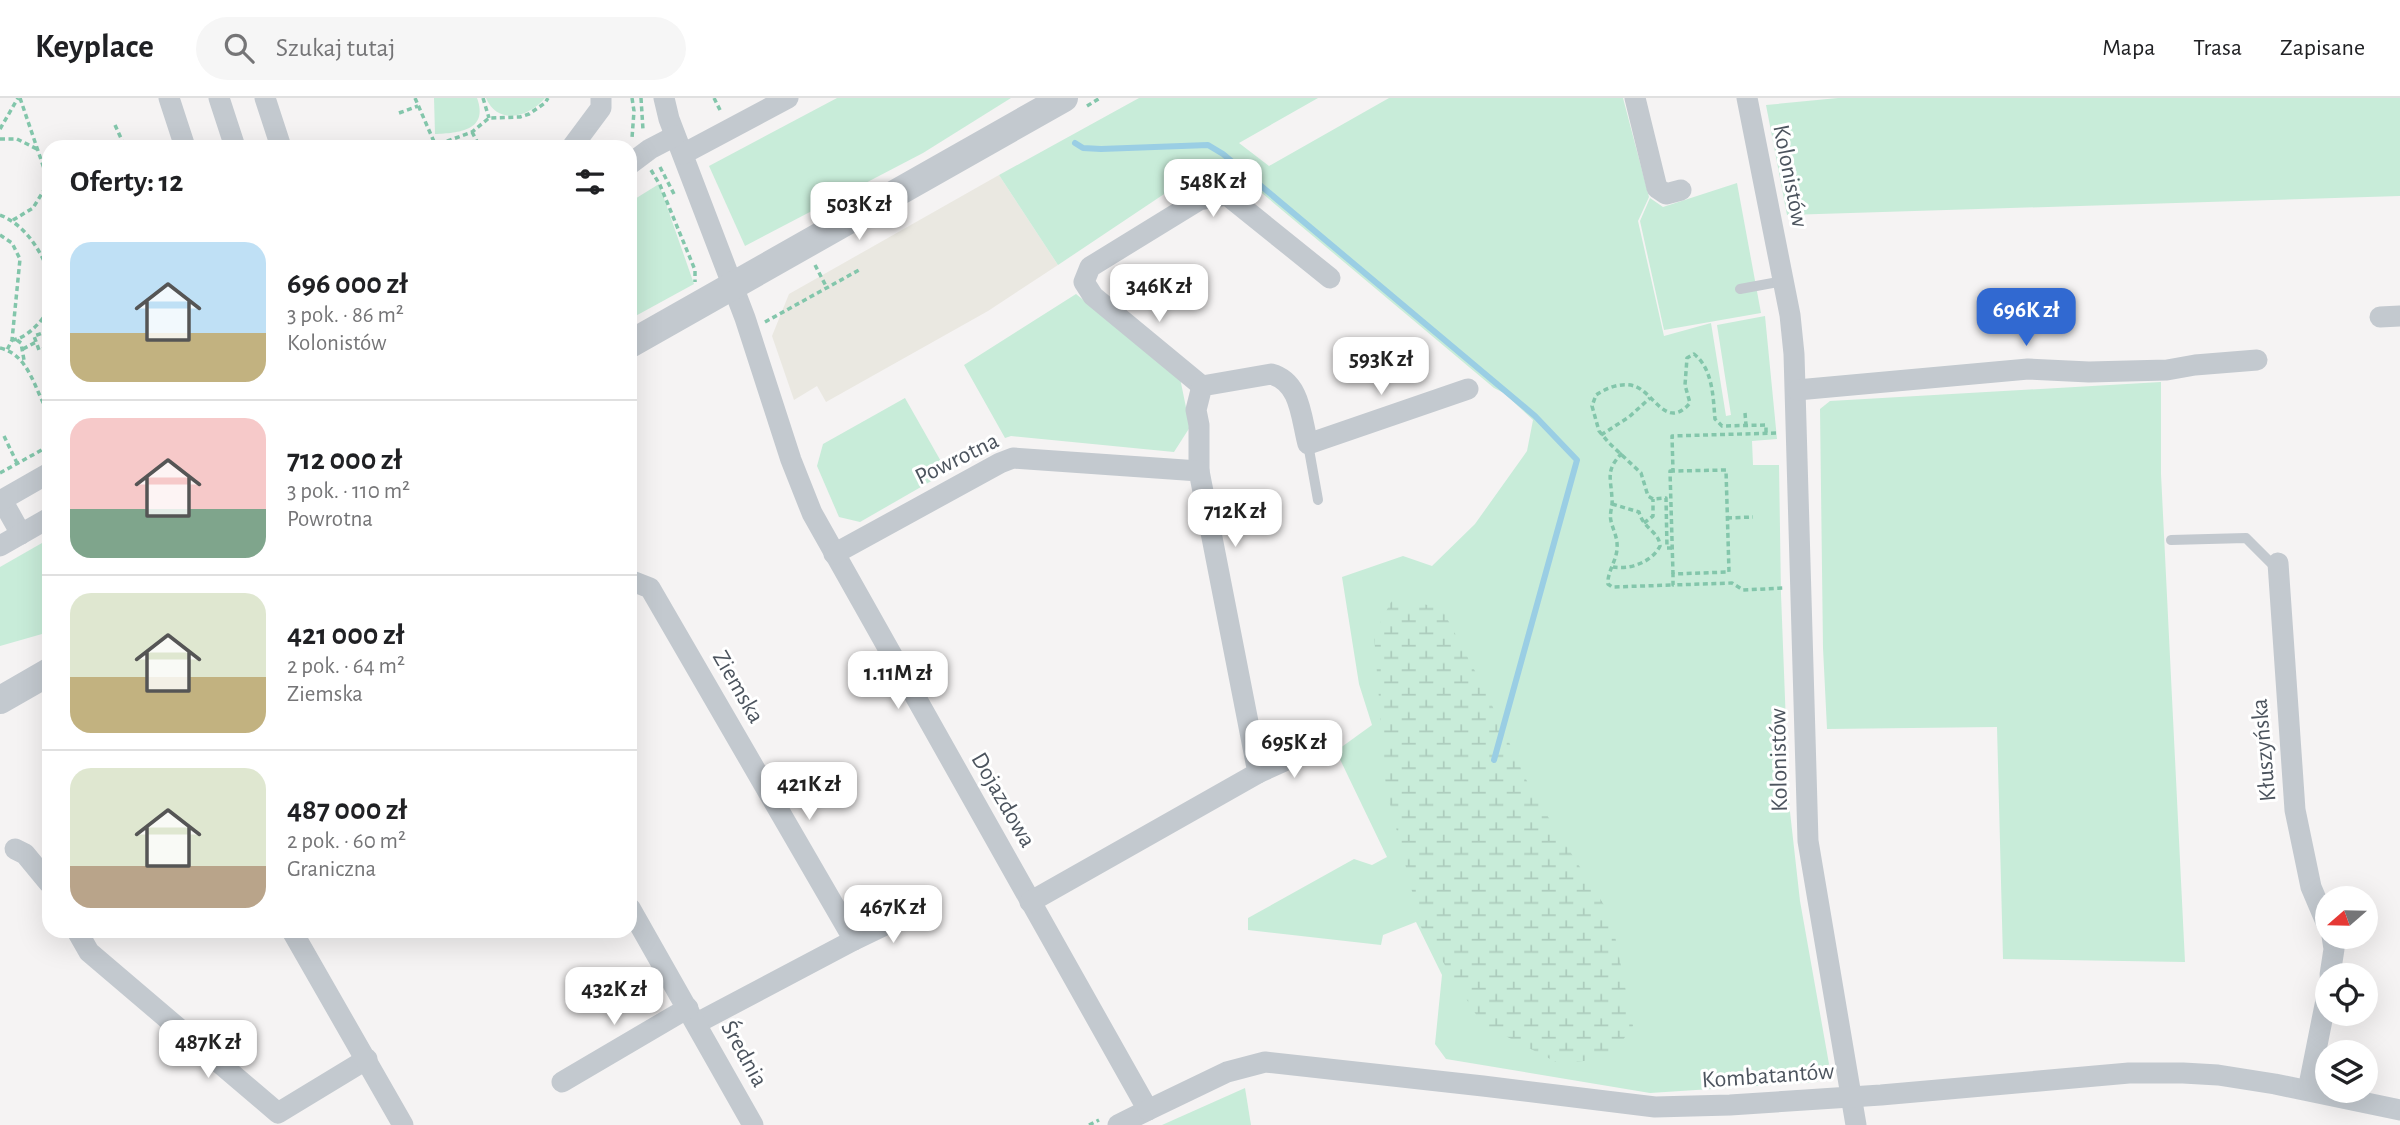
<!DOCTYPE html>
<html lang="pl">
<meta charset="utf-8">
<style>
body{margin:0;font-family:"Alegreya Sans",sans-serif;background:#f6f6f6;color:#202124;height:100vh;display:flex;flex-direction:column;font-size:26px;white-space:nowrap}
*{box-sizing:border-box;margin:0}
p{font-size:23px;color:#757577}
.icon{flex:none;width:38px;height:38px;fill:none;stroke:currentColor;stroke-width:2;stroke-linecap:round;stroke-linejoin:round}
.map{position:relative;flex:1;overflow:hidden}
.panel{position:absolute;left:42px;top:42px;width:595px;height:798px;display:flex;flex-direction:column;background:#fff;border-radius:21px;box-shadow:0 7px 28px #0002}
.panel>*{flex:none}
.needle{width:46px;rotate:250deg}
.controls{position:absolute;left:2315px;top:788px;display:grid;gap:14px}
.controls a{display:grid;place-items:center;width:63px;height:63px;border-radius:50%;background:#fff;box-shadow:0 7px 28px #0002;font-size:35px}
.price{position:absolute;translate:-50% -60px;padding:0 16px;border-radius:14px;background:#fff;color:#222;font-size:23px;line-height:46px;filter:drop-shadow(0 2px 4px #0008)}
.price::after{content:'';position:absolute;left:50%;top:42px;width:21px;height:16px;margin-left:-10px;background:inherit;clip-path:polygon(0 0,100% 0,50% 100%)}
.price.on{background:#3169d1;color:#fff}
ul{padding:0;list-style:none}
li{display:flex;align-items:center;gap:21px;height:175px;padding:0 28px}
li+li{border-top:2px solid #e0e0e0}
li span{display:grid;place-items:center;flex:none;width:196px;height:140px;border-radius:21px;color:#555}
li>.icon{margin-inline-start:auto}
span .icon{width:84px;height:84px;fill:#fffc;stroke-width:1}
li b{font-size:30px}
h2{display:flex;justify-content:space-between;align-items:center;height:84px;padding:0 28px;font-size:30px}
header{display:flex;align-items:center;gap:42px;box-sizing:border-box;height:98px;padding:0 35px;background:#fff;border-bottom:2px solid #e0e0e0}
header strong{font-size:33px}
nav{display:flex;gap:38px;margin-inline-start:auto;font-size:24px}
.search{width:490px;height:63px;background:#f6f6f6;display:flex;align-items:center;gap:18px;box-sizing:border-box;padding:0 24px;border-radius:38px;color:#757577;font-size:26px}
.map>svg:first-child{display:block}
.commercial{fill:#eae8e1}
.green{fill:#c8ecd9}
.wetland{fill:url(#wetland-marsh)}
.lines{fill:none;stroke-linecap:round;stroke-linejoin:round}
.stream{stroke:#9acee4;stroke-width:6}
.path{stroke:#83c6ab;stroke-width:3.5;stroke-dasharray:5 3.5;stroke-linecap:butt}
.service{stroke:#c3c9cf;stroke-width:10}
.minor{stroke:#c3c9cf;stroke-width:21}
.tertiary{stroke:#c3c9cf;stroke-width:28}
.labels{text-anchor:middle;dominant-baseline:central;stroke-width:6;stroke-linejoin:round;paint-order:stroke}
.street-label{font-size:24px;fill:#4c545e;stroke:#fff}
</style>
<header>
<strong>Keyplace</strong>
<div class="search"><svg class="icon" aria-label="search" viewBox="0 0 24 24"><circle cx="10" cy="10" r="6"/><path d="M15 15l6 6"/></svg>Szukaj tutaj</div>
<nav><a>Mapa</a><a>Trasa</a><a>Zapisane</a></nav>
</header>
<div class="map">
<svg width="2400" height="1027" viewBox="0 0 2400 1027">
<defs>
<pattern id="wetland-marsh" width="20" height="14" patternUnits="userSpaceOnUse" patternTransform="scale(1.75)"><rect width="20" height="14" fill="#c8ecd9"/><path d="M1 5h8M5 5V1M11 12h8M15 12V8" fill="none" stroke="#adccbd"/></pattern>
</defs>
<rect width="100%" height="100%" fill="#f5f3f3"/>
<polygon class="commercial" points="999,77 1058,167 988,213 826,304 817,288 794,302 772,238 789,196"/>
<g class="green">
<path d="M434,0H477C489,33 458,35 435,36Z"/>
<path d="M486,0H545C529,19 498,28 486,0Z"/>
<polygon points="837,0 1011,0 923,55 745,148 709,68"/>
<polygon points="1139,0 1318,0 1239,45 1269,68 1389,0 1623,0 1649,99 1638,123 1664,238 1711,225 1726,318 1731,317 1717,227 1765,218 1777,341 1752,343 1753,367 1779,367 1781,496 1789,705 1800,803 1829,966 1817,984 1650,995 1446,961 1435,946 1442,877 1416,824 1383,837 1381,847 1248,832 1248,820 1354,761 1372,767 1387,759 1336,653 1372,627 1359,586 1342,479 1403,458 1432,468 1475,426 1527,353 1533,322 1504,295 1494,290 1226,65 1212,64 1058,167 999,77"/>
<polygon points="1838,0 2400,0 2400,98 1787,117 1766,7"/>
<polygon points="1737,85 1761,215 1664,232 1640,123 1650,100 1663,109"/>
<polygon points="659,86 694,186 630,221 630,104"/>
<polygon points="1076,196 1180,280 1190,329 1174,354 1011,338 1005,340 964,267"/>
<polygon points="2161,284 2161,376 2185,864 2003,861 1997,629 1827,631 1823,550 1820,311 1830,303"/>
<polygon points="905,300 947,374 860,424 839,419 817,368 823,346"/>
<polygon points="49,441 49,534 0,548 0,469"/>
<polygon points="1245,990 1251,1027 1162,1027"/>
</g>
<polygon class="wetland" points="1394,498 1442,511 1485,592 1531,692 1611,818 1633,928 1609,961 1558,965 1482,926 1421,829 1386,690 1374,537"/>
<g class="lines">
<polyline class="stream" points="1075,45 1083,50 1101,51 1208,47 1223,56 1535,318 1577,362 1494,662"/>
<g class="path">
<polyline points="20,0 49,85"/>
<polyline points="415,0 435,46"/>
<polyline points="483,0 489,20"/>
<polyline points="632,0 634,13 632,40"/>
<polyline points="641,0 643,32"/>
<polyline points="714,0 721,14"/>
<polyline points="1087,8 1100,0"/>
<polyline points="399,15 418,8"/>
<polyline points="115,27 125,49"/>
<polyline points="0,31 18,0"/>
<polyline points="472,34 480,49"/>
<polyline points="0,41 17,41 37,51"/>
<polyline points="431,49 472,34 489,20 520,19 529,16 545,5 548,0"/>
<polyline points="660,69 674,96"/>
<polyline points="651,72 660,87 695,172 695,184"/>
<path d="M0,117C25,127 39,150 49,174"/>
<polyline points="13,122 33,110 49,84"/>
<polyline points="0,137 12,145 20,161 12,242 7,252"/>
<polyline points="815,167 827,190"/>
<polyline points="765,224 859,172"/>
<polyline points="49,233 34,238 39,252 49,249"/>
<path d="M12,242C26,241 41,224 49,212"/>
<polyline points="17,242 21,245 24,262"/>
<path d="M0,250C30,257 34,292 49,315"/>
<polyline points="23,251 36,244"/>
<polyline points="1745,315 1746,327"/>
<polyline points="1776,335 1672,338 1673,373 1726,372 1729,474 1673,476 1673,487 1732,485 1743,492 1783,490"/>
<polyline points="1601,337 1629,319 1650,300"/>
<polyline points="4,338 17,365"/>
<path d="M1622,355C1605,373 1611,379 1612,401C1613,408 1609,415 1611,423C1613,432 1618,440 1617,450C1617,462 1607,474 1608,486L1612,489L1673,487"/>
<polyline points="1673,373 1670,373 1673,476"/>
<polyline points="0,375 49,348"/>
<path d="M1612,406L1639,414C1644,432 1659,433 1660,448C1652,464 1630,472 1613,469"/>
<polyline points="1727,420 1753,419"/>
<polyline points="1644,425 1653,418 1653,401"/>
<path d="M1672,450H1667L1666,400L1653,401L1648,398L1641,375L1609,345L1599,333L1592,308L1596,297C1606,290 1622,284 1634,288C1654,294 1666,333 1690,305L1685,287L1687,260L1694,256C1713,271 1713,299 1715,321L1722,328L1766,327V335"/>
<polyline points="1089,1027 1099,1022"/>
</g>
<g class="service">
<polyline points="1740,191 1783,183"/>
<polyline points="1308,346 1318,402"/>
<polyline points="2171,442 2246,440 2278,472"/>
</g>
<g class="minor">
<polyline points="169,0 185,49"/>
<polyline points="219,0 235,49"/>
<polyline points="265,0 281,49"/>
<polyline points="664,0 669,21 745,220 791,362 812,415 1148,1012 1118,1027"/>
<polyline points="1635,0 1657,90 1666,96 1681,92"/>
<polyline points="1747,0 1790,217 1794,256 1808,743 1856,1027"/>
<polyline points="572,49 601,10 601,0"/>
<polyline points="683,56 788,0"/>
<polyline points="630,66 650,51 675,38"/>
<polyline points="2380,219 2400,218"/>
<polyline points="1202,288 1093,198 1084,184 1090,169 1199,102 1227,97 1330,180"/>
<polyline points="1797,292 2028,271 2089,274 2167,272 2195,267 2257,262"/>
<path d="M1199,373V327L1196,312L1202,288L1271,276C1301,284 1301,320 1308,346L1468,291"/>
<polyline points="2,402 21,436"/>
<polyline points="0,403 49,375"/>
<polyline points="0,448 49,420"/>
<polyline points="834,456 1000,365 1013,360 1199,373 1258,675 1030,804"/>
<polyline points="2278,465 2295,712 2311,789 2328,829"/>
<polyline points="630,484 632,483 650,490 854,842 697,925"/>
<polyline points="1258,675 1313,650"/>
<polyline points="15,751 25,756 49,785"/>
<polyline points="630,810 753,1027"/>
<polyline points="77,833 89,854 278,1015 367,961"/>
<polyline points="292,833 403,1027"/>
<polyline points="854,842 914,813"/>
<polyline points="2330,877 2334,851 2332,838"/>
<polyline points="562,984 688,910"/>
<polyline points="2308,992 2328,892"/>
<polyline points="1148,1012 1227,974 1265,964 1483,988 1655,1009 1730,1007 1881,997 2129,975 2183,975 2218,977 2275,986 2400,1012"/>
</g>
<g class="tertiary">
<polyline points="630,246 1064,0"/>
<polyline points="0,602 49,574"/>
</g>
</g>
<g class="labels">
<g class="street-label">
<text transform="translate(1790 78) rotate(79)">Kolonistów</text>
<text transform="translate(957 361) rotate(-26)">Powrotna</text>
<text transform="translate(738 589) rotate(60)">Ziemska</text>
<text transform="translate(2264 652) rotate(-95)">Kłuszyńska</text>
<text transform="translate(1779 662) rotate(-91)">Kolonistów</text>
<text transform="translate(1003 702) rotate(60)">Dojazdowa</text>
<text transform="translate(744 956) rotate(61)">Średnia</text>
<text transform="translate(1768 978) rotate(-4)">Kombatantów</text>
</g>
</g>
</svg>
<div class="controls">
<a><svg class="needle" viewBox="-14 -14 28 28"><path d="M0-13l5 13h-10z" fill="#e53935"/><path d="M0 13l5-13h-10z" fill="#757577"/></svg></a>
<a><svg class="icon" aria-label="locate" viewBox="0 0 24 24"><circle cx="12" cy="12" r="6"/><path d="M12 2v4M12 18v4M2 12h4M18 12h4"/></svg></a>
<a><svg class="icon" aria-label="layers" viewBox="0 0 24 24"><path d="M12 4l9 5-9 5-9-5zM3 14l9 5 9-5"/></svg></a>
</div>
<b class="price" style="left:1213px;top:121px">548K zł</b>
<b class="price" style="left:859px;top:144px">503K zł</b>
<b class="price" style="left:1159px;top:226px">346K zł</b>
<b class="price on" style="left:2026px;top:250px">696K zł</b>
<b class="price" style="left:1381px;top:299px">593K zł</b>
<b class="price" style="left:1235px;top:451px">712K zł</b>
<b class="price" style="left:898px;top:613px">1.11M zł</b>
<b class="price" style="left:1294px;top:682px">695K zł</b>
<b class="price" style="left:809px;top:724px">421K zł</b>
<b class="price" style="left:893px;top:847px">467K zł</b>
<b class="price" style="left:614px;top:929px">432K zł</b>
<b class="price" style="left:208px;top:982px">487K zł</b>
<section class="panel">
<h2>Oferty: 12<svg class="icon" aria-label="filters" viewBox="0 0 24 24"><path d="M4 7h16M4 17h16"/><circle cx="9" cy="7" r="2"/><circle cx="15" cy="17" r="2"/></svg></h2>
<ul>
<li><span style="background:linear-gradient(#bfe0f5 65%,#c2b280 0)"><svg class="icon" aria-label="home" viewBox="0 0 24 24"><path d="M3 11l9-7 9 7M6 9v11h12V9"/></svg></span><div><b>696 000 zł</b><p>3 pok. · 86 m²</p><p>Kolonistów</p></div></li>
<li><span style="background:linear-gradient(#f6c9c9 65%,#7fa58c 0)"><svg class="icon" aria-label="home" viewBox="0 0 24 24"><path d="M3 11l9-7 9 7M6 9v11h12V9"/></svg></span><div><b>712 000 zł</b><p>3 pok. · 110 m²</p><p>Powrotna</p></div></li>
<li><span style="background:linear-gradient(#dfe7d0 60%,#c2b280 0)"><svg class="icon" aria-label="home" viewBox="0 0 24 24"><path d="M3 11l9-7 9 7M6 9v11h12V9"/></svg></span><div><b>421 000 zł</b><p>2 pok. · 64 m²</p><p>Ziemska</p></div></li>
<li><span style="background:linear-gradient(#dfe7d0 70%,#b9a48a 0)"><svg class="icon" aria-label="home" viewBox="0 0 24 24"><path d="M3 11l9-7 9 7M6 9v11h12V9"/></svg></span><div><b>487 000 zł</b><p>2 pok. · 60 m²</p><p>Graniczna</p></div></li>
</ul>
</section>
</div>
